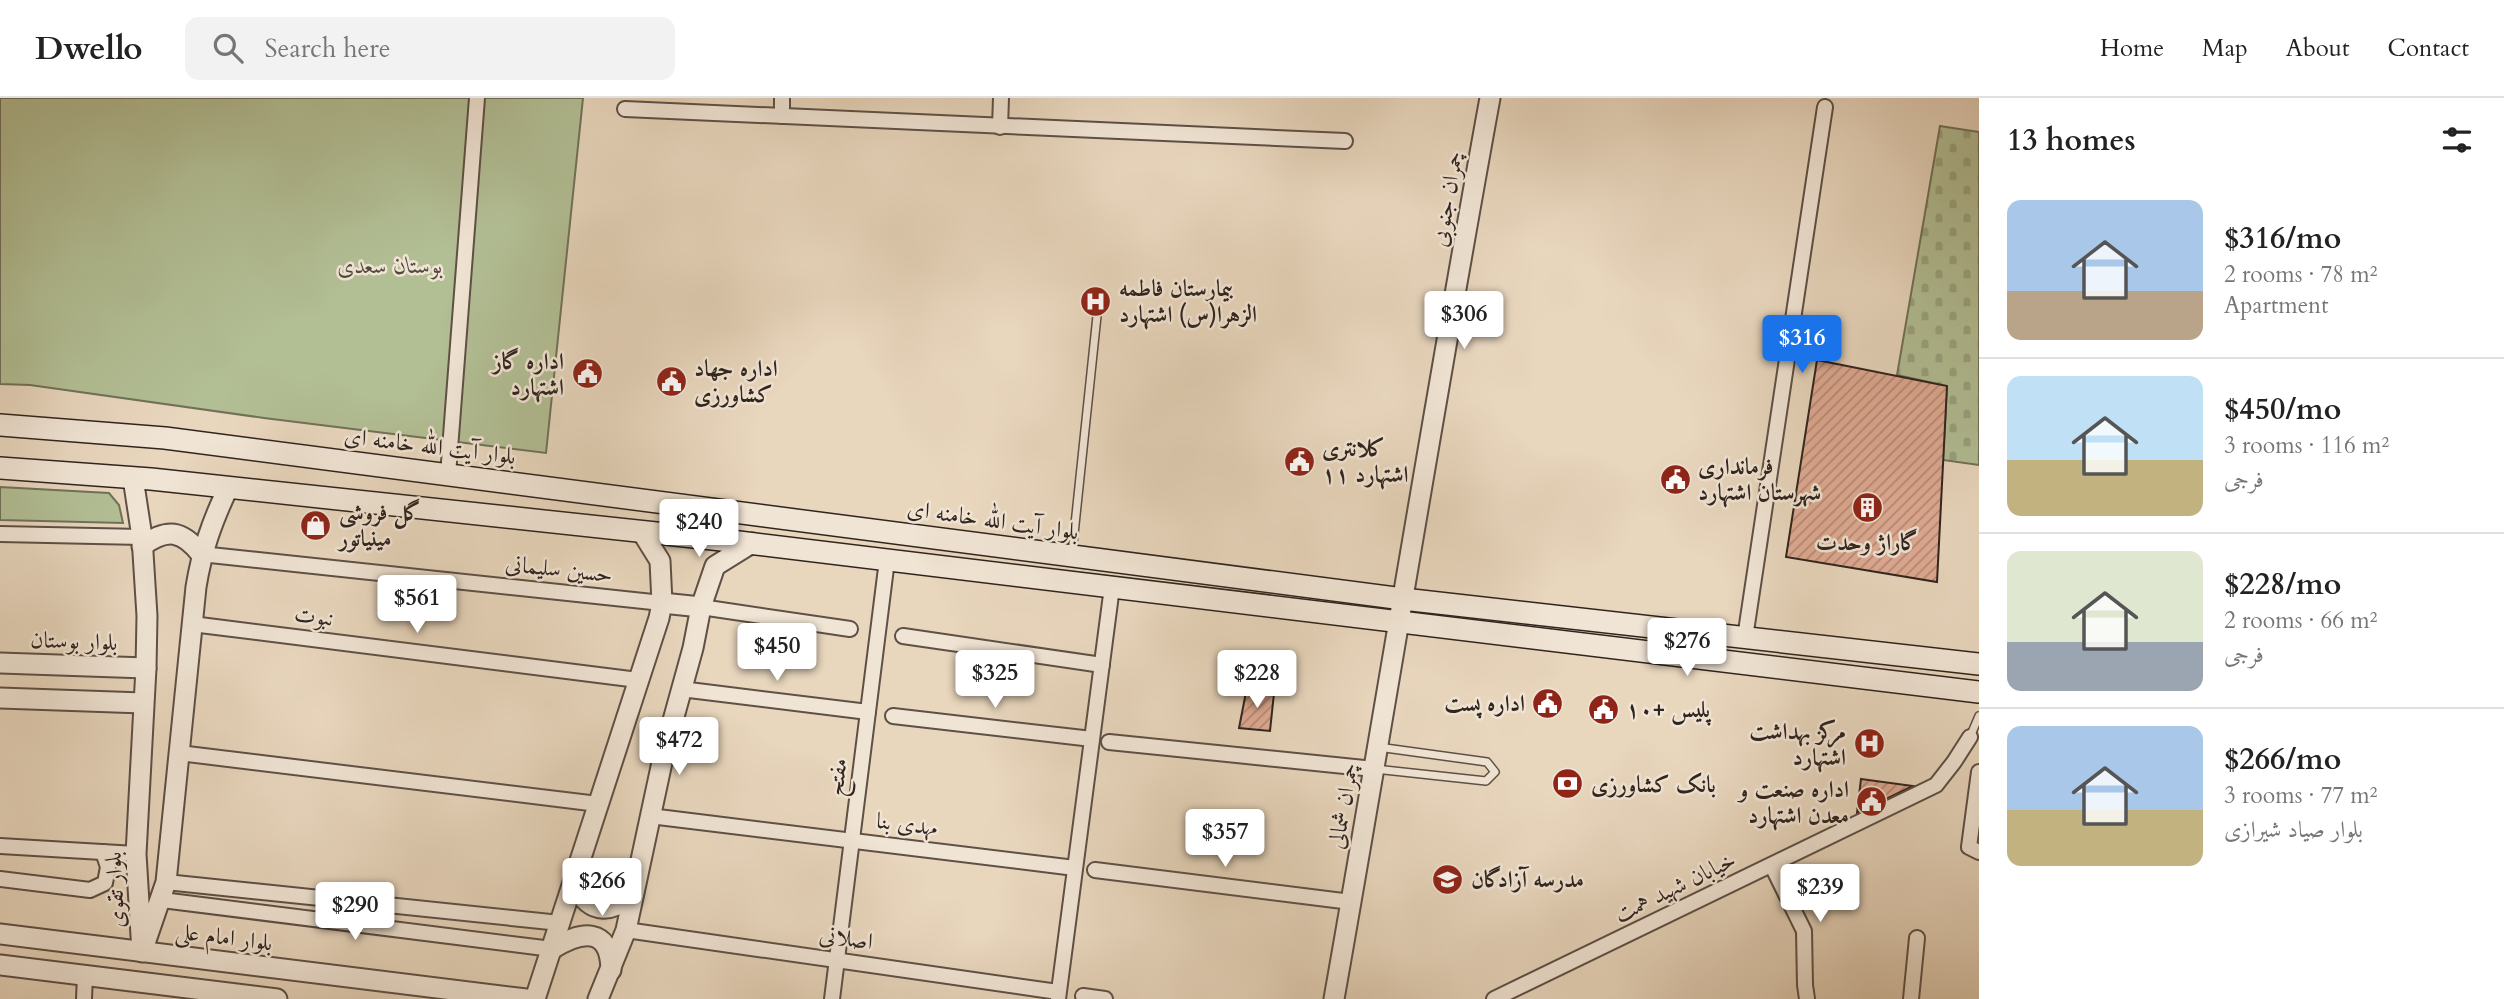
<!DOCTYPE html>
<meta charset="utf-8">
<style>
body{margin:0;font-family:Cardo,Amiri,serif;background:#f2f2f2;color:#222;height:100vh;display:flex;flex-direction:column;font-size:26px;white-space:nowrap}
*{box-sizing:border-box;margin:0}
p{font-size:23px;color:#767676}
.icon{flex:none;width:38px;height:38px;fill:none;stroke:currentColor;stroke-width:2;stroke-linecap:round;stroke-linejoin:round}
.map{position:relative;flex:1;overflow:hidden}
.side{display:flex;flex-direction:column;background:#fff;width:525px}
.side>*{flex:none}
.price{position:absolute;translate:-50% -60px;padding:0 16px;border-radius:7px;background:#fff;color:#222;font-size:23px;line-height:46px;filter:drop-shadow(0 2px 4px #0008)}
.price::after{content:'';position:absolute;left:50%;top:42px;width:21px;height:16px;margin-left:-10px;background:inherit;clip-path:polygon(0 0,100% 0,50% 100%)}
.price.on{background:#1a73e8;color:#fff}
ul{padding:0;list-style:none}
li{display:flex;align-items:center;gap:21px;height:175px;padding:0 28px}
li+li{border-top:2px solid #e0e0e0}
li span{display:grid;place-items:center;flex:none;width:196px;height:140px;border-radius:14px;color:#555}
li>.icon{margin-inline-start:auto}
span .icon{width:84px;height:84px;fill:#fffc;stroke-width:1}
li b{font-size:30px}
h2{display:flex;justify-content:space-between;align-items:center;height:84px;padding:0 28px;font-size:30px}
header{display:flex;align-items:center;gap:42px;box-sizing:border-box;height:98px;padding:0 35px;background:#fff;border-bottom:2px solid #e0e0e0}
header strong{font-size:33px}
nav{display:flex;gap:38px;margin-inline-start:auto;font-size:24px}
.search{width:490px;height:63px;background:#f2f2f2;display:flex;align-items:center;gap:18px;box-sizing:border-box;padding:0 24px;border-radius:14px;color:#767676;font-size:26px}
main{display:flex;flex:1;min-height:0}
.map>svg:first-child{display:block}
.cemetery{fill:url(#cemetery-stones);stroke:#717159;stroke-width:2}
.green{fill:#b2be94;stroke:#717159;stroke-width:2}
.building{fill:url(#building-hatch);stroke:#30241e;stroke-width:2}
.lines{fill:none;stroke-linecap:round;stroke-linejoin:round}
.service-casing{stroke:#5e5046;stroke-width:10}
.minor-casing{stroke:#5e5046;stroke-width:18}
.tertiary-casing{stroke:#5e5046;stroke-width:23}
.secondary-casing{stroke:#30241e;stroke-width:24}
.service{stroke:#f0e4d4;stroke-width:7}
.minor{stroke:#f0e4d4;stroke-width:14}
.tertiary{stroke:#f0e4d4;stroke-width:19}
.secondary{stroke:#f0e4d4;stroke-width:21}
.labels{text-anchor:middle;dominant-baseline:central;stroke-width:5;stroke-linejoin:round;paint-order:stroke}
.street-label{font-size:23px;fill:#30241e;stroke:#f0e4d4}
.park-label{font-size:23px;font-style:italic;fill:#504a3c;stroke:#f0e4d4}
.poi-label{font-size:23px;font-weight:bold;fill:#30241e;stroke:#f0e4d4;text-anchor:start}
</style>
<header>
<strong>Dwello</strong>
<div class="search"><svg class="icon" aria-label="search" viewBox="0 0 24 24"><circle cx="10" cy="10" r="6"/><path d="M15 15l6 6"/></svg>Search here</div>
<nav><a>Home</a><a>Map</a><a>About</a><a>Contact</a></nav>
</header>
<main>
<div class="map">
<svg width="1979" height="901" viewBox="0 0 1979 901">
<defs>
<pattern id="cemetery-stones" width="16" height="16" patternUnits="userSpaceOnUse" patternTransform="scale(1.75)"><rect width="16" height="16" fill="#b2be94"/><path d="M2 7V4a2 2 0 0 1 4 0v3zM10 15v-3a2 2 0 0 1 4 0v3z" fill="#99a37f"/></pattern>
<pattern id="building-hatch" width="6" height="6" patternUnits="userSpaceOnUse" patternTransform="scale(1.75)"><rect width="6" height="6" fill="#dfaa92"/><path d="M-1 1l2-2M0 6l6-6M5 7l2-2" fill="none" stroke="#b58a77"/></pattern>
</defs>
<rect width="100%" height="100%" fill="#e8d6bd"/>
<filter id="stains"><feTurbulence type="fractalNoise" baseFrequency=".00286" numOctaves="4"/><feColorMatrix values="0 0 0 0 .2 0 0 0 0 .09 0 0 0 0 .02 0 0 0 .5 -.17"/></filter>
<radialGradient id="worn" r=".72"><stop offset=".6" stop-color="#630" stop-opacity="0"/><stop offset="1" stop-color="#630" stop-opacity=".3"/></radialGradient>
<polygon class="cemetery" points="1940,28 1979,34 1979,367 1943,362 1947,288 1897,277"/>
<g class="green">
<polygon points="0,0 583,0 546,355 264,320 30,287 0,286"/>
<polygon points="0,389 109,395 119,407 123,425 0,422"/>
</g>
<g class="building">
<polygon points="1817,262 1947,288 1937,484 1786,459"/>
<polygon points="1247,589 1274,595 1270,633 1239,630"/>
<polygon points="1861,681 1913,688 1857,715"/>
</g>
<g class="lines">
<defs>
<g id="service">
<polyline points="1072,455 1097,218"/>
<polyline points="1970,639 1979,618"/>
<polyline points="1375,671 1486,683 1495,674 1487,664 1378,649"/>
</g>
<g id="minor">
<polyline points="625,11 1345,43"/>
<polyline points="782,18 782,0"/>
<polyline points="1000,29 1001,0"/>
<polyline points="448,377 477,0"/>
<polyline points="0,436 142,439"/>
<polyline points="201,456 662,505"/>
<polyline points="701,509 850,531"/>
<polyline points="192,526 638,582"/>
<polyline points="903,538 1102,567"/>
<polyline points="1745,540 1825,9"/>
<polyline points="681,591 868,614"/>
<polyline points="893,618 1092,641"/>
<polyline points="1109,644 1374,671"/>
<polyline points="179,655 598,706"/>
<polyline points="1979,674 1969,749 1979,754"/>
<polyline points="650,718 1075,770"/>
<polyline points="0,748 136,756"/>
<polyline points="1772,768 1804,833 1805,887 1807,901"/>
<polyline points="1095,772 1351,804"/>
<polyline points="0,781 90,792 105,785 108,769 103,754"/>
<polyline points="166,784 560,825"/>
<polyline points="162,802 552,851"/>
<polyline points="626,832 1058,894"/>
<polyline points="1083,898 1105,901"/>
<polyline points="84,901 85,877"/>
<polyline points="832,901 887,462"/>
<polyline points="1058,901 1112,489"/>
<polyline points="1494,901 1936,687 1954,664 1970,639"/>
<polyline points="1911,901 1917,840"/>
</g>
<g id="tertiary">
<path d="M133,380L142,439L147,518L146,570L136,756L142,854L166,784L196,489C202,452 212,424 228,390"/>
<path d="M142,448C167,430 182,432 201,456"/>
<polyline points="662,505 701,509"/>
<polyline points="0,565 146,570"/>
<polyline points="0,600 143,605"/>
<path d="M574,782C584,814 611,820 633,794"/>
<polyline points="0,836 526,901"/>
<path d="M552,851C581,833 610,828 611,872"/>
<polyline points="0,867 277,901"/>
<polyline points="535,901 659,520 662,505 660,463 642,434"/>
<polyline points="598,901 626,832 664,655 693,550 701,509 715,468 752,445"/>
<path d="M1334,901C1387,601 1435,300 1490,0"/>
</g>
<g id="secondary">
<polyline points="0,327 165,340 1403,501 1979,566"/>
<polyline points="0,370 151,381 731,443 1979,594"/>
</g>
</defs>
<use href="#service" class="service-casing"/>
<use href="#minor" class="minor-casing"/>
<use href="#tertiary" class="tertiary-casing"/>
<use href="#secondary" class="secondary-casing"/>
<use href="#service" class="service"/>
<use href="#minor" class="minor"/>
<use href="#tertiary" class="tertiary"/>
<use href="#secondary" class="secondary"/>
</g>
<defs>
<symbol id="hospital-disc" viewBox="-11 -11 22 22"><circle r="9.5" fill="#8f2418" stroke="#f0e4d4"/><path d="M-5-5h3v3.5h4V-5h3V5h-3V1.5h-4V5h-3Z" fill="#fff"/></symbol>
<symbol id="civic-disc" viewBox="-11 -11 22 22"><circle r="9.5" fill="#8f2418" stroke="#f0e4d4"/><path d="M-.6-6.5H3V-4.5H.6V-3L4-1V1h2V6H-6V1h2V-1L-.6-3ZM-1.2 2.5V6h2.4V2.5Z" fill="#fff"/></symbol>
<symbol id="building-disc" viewBox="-11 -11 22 22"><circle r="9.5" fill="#8f2418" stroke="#f0e4d4"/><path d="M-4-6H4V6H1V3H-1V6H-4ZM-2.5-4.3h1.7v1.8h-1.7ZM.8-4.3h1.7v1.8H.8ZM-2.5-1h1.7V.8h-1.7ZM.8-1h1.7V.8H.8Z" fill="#fff"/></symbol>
<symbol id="shop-disc" viewBox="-11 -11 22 22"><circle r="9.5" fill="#8f2418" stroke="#f0e4d4"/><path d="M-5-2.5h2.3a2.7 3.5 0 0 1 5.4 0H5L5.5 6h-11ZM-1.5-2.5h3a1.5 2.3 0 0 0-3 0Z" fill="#fff"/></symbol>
<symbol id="bank-disc" viewBox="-11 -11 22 22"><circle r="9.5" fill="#8f2418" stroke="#f0e4d4"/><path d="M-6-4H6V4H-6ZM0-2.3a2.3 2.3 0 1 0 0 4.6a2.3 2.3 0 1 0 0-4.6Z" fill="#fff"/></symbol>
<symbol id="school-disc" viewBox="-11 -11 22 22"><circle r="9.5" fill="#8f2418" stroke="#f0e4d4"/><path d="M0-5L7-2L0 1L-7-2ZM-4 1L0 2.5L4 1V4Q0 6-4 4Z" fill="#fff"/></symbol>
</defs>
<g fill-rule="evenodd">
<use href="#hospital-disc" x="1078" y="186" width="35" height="35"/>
<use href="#civic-disc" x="570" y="258" width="35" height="35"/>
<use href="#civic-disc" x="654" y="266" width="35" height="35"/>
<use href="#civic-disc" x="1282" y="346" width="35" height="35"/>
<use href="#civic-disc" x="1658" y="364" width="35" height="35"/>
<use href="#building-disc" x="1850" y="392" width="35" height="35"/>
<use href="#shop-disc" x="298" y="410" width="35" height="35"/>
<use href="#civic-disc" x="1530" y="588" width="35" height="35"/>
<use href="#civic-disc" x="1586" y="594" width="35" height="35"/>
<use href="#hospital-disc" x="1852" y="628" width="35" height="35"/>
<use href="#bank-disc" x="1550" y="668" width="35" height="35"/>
<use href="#civic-disc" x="1854" y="686" width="35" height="35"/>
<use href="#school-disc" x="1430" y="764" width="35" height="35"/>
</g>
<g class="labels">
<g class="street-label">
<text transform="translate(1447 101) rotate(-80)">چمران جنوبی</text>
<text transform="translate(430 348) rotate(7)">بلوار آیت الله خامنه ای</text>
<text transform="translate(993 422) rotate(8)">بلوار آیت الله خامنه ای</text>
<text transform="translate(559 471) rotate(6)">حسین سلیمانی</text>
<text transform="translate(314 518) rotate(7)">نبوت</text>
<text transform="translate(74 543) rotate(2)">بلوار بوستان</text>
<text transform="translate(837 679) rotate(-83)">مفتح</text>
<text transform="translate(1343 708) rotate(-80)">چمران شمالی</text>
<text transform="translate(907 726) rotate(7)">مهدی بنا</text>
<text transform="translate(1675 789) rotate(-26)">خیابان شهید همت</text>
<text transform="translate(115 792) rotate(-93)">بلوار تقوی</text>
<text transform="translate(224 839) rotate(7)">بلوار امام علی</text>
<text transform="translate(846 840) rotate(8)">اصلانی</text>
</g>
<g class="park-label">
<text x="390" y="167">بوستان سعدی</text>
</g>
<g class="poi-label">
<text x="1119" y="190">بیمارستان فاطمه<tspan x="1119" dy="26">الزهرا(س) اشتهارد</tspan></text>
<text x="564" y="263" text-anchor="end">اداره گاز<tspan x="564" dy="26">اشتهارد</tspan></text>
<text x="694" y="270">اداره جهاد<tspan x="694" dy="26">کشاورزی</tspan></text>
<text x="1322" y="350">کلانتری<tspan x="1322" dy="26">۱۱ اشتهارد</tspan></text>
<text x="1698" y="368">فرمانداری<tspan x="1698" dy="26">شهرستان اشتهارد</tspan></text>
<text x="339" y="414">گل فروشی<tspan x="339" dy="26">مینیاتور</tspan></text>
<text x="1867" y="444" text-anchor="middle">گاراژ وحدت</text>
<text x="1525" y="605" text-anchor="end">اداره پست</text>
<text x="1626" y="611">پلیس +۱۰</text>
<text x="1846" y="633" text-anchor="end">مرکز بهداشت<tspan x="1846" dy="26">اشتهارد</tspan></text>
<text x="1591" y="686">بانک کشاورزی</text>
<text x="1849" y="691" text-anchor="end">اداره صنعت و<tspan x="1849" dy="26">معدن اشتهارد</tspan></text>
<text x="1471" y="781">مدرسه آزادگان</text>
</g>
</g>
<rect width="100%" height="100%" filter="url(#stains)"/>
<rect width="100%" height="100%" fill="url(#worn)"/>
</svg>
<b class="price" style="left:1464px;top:253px">$306</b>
<b class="price on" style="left:1802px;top:277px">$316</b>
<b class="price" style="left:699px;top:461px">$240</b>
<b class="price" style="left:417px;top:537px">$561</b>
<b class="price" style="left:1687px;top:580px">$276</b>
<b class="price" style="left:777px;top:585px">$450</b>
<b class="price" style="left:995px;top:612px">$325</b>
<b class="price" style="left:1257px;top:612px">$228</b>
<b class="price" style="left:679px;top:679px">$472</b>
<b class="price" style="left:1225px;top:771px">$357</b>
<b class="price" style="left:602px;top:820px">$266</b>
<b class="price" style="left:1820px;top:826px">$239</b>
<b class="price" style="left:355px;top:844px">$290</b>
</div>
<section class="side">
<h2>13 homes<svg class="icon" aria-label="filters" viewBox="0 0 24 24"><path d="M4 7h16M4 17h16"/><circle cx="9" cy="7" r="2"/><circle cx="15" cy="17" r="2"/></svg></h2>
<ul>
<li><span style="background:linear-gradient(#a9c7e8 65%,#b9a48a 0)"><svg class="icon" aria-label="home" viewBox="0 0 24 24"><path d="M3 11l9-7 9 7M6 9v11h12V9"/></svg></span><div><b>$316/mo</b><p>2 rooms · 78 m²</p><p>Apartment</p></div></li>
<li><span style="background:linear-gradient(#bfe0f5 60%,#c2b280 0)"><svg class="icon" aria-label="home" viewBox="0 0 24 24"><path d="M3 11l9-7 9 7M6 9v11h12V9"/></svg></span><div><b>$450/mo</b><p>3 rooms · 116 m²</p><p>فرجی</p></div></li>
<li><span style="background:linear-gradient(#dfe7d0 65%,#9aa5b1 0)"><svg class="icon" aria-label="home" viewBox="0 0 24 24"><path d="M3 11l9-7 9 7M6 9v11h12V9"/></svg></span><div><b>$228/mo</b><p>2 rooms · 66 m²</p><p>فرجی</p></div></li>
<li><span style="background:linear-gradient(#a9c7e8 60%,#c2b280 0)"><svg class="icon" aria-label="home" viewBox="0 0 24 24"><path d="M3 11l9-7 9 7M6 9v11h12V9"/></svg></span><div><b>$266/mo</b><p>3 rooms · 77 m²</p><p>بلوار صیاد شیرازی</p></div></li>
</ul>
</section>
</main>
